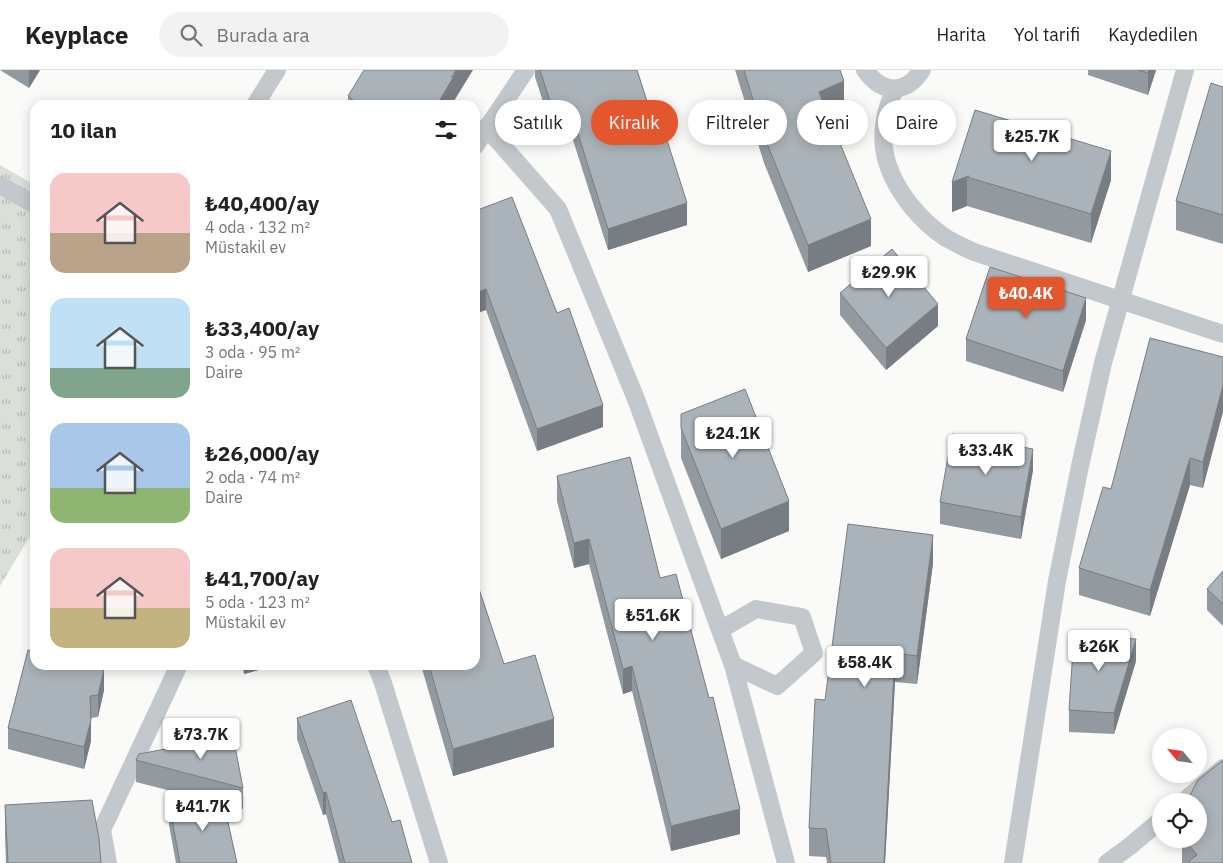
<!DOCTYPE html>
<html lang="tr">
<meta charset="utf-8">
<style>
body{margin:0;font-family:"IBM Plex Sans",sans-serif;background:#f2f2f2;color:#222;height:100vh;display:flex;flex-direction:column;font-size:19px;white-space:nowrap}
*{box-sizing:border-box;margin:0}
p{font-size:16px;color:#767676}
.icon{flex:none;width:28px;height:28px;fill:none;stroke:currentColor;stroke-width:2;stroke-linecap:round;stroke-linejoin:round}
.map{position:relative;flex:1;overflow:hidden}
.panel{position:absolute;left:30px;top:30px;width:450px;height:570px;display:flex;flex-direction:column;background:#fff;border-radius:15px;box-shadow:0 2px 12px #0003}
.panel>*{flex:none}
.guide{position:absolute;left:495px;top:30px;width:475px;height:45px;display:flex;gap:10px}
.needle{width:32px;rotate:299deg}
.controls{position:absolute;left:1152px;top:658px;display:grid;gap:10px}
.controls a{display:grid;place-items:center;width:55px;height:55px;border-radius:50%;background:#fff;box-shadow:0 2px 12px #0003;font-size:25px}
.price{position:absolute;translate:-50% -42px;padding:0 11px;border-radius:5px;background:#fff;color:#222;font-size:16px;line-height:32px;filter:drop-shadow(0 1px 2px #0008)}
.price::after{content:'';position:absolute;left:50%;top:30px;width:15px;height:11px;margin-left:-8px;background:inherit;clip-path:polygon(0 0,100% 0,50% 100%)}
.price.current{background:#e4572e;color:#fff}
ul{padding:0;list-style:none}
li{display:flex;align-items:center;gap:15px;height:125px;padding:0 20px}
li span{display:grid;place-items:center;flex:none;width:140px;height:100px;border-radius:15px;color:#555}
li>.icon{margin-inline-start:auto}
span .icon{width:60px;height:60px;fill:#fffc;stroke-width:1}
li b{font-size:21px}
h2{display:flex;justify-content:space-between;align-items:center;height:60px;padding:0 20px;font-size:21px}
.pill{padding:0 18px;border-radius:22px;background:#fff;box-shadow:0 2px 12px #0003;font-size:18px;line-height:45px}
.pill.current{background:#e4572e;color:#fff}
header{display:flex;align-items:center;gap:30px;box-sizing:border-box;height:70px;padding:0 25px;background:#fff;border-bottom:1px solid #e0e0e0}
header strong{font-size:24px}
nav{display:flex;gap:28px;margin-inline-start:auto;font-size:18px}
.search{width:350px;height:45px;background:#f2f2f2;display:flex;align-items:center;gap:12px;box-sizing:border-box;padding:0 18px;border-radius:28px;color:#767676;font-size:19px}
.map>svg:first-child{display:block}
.grass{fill:url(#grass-tufts)}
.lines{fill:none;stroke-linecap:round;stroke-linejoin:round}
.service{stroke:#c3c8cc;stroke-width:18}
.wall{fill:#929a9f}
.shaded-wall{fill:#777d82}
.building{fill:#aab3b9;stroke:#777d82}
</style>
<header>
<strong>Keyplace</strong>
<div class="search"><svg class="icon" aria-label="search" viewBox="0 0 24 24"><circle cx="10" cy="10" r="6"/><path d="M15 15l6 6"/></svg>Burada ara</div>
<nav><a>Harita</a><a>Yol tarifi</a><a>Kaydedilen</a></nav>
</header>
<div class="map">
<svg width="1223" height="793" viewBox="0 0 1223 793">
<defs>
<pattern id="grass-tufts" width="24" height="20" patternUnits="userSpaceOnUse" patternTransform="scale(1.25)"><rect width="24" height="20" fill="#dadfd7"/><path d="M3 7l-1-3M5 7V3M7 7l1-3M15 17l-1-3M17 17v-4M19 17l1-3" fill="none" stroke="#b4b9b4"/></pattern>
</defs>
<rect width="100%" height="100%" fill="#fafaf8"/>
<polygon class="grass" points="0,95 35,115 35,458 0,516"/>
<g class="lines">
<g class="service">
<path d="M865,0C882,24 906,25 922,0"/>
<path d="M895,19C874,63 882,100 912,137C921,148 934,160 946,168C955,173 965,178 974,182L1223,264"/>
<polyline points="255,35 277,0"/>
<polyline points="486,57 558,139 636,329 720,560 733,595 777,616 814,583 802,547 756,539 720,560"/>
<polyline points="475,76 526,0"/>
<polyline points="0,115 35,135"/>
<polyline points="376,595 383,613 439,793"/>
<polyline points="733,595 786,793"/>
<polyline points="1184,731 1223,698"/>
<polyline points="108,793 102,760 179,595"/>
<polyline points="1013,793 1057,511 1080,396 1103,293 1185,0"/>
<polyline points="1107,793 1130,776 1161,750"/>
</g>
</g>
<g class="wall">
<polygon points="0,0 40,0 29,18"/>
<polygon points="535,0 637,0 687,155 608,180 572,67 556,72 535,7"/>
<polygon points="735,0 840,0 844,38 828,45 871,176 808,202 764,93"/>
<polygon points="1088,0 1156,0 1148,25 1088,5"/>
<polygon points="1223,17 1223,174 1176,160 1176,131"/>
<polygon points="348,26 454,31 454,34 453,35 348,35"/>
<polygon points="975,40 1111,110 1091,173 967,136 952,142"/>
<polygon points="475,141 557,243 603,357 537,381 486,240"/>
<polygon points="840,223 938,256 886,300 840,245"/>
<polygon points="1086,250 1063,322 966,291 966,269"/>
<polygon points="1223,287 1203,418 1190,415 1150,546 1079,525 1079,498 1111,419"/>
<polygon points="681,344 789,461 721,489 681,388"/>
<polygon points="1033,400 1021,469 940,454 940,432"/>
<polygon points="557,406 660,508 740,764 671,781 632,621 623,624 589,494 574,498 557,431"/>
<polygon points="933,493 917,614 895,612 885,793 827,793 826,787 809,786 809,758 825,630"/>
<polygon points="1223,501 1223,556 1207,540 1207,519"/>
<polygon points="1136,591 1114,664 1069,662 1069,640"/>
<polygon points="504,594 554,677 453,706 421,595"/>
<polygon points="242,595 277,595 244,604"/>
<polygon points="104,620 98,647 91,648 91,671 84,699 8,679 8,658"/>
<polygon points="297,648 392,752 412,793 339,793 326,744 323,745 297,669"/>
<polygon points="136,690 243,718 243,739 224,734 237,793 176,793 169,755 169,733 210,731 136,712"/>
<polygon points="1199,731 1223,793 1182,793 1182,769 1199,769"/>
<polygon points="5,735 101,793 6,793 5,765"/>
</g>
<g class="shaded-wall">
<polygon points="29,0 40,0 29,18"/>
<polygon points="456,0 473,0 454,31 453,35 437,35"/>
<polygon points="1149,0 1156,0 1148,25 1148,3"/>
<polygon points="844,11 844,38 819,49 819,22"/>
<polygon points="572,45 572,67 556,72 556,50"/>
<polygon points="1111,81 1111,110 1091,173 1091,144"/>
<polygon points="969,106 967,107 967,136 952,142 952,112"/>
<polygon points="687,133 687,155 608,180 608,159"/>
<polygon points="871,149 871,176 808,202 808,175"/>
<polygon points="486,219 486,240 475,244 475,223"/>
<polygon points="1086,228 1086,250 1063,322 1063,301"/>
<polygon points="938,234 938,256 886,300 886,278"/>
<polygon points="1223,315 1223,342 1203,418 1203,392"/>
<polygon points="603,335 603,357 537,381 537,359"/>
<polygon points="1033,379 1033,400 1021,469 1021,447"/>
<polygon points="1190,388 1190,415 1150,546 1150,520"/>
<polygon points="789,431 789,461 721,489 721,459"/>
<polygon points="933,465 933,493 917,614 917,586"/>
<polygon points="589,469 589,494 574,498 574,473"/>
<polygon points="1136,569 1136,591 1114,664 1114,643"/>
<polygon points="895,583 895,612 885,793 884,793"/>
<polygon points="244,595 277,595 244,604"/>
<polygon points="405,595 415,595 405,599"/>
<polygon points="632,596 632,621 623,624 623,599"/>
<polygon points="104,599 104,620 98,647 98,625"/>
<polygon points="554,649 554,677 453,706 453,679"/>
<polygon points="91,650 91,671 84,699 84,677"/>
<polygon points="326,722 326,744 323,745 323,723"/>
<polygon points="740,739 740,764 671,781 671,756"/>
</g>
<g class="building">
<polygon points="364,0 456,0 451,7 454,6 437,35 350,35 353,30 348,26"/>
<polygon points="540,0 637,0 659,69 666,67 687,133 608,159 572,45 556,50"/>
<polygon points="744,0 840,0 844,11 819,22 871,149 808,175 764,66"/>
<polygon points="1138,0 1149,0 1148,3"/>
<polygon points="1211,13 1223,17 1223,145 1176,131"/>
<polygon points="975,40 1111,81 1091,144 967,107 969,106 952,112"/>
<polygon points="512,127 557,243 569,238 603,335 537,359 486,219 475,223 475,141"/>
<polygon points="892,179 938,234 886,278 840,223"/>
<polygon points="990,197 1086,228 1063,301 966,269"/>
<polygon points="1150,268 1223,287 1223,315 1203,392 1190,388 1150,520 1079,498 1103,417 1111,419"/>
<polygon points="745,319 789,431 721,459 681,358 681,344"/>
<polygon points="952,364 1033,379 1021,447 940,432"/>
<polygon points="630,387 660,508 676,504 709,628 713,627 740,739 671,756 632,596 623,599 589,469 574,473 557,406"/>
<polygon points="848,454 933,465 917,586 895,583 884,793 831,793 826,759 809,758 815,629 825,630"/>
<polygon points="1223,501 1223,534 1207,519"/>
<polygon points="475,507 504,594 535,585 554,649 453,679 429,595 475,595"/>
<polygon points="1074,565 1136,569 1114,643 1069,640"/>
<polygon points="28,580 35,581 35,595 89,595 104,599 98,625 90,626 91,650 84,677 8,658"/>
<polygon points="351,630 392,752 400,750 412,793 345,793 326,722 323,723 297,648"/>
<polygon points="233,666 243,718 136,690 139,684"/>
<polygon points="1223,690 1223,793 1190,793 1189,791 1197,785 1184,769 1199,769 1199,754 1200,752 1199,750 1199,731 1187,731 1198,710"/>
<polygon points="92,730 99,769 101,793 8,793 5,735"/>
<polygon points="223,730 237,793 180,793 169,733"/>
</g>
</svg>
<div class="controls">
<a><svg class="needle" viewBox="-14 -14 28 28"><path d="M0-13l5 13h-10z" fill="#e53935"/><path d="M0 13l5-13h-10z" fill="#767676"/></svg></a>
<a><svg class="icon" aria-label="locate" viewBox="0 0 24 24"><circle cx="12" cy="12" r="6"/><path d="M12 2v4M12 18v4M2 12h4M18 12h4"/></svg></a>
</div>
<b class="price" style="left:1032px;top:92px">₺25.7K</b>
<b class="price" style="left:889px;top:228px">₺29.9K</b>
<b class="price current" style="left:1026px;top:249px">₺40.4K</b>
<b class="price" style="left:733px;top:389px">₺24.1K</b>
<b class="price" style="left:986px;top:406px">₺33.4K</b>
<b class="price" style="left:653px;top:571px">₺51.6K</b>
<b class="price" style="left:1099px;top:602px">₺26K</b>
<b class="price" style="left:865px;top:618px">₺58.4K</b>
<b class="price" style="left:201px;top:690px">₺73.7K</b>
<b class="price" style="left:203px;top:762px">₺41.7K</b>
<div class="guide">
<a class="pill">Satılık</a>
<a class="pill current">Kiralık</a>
<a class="pill">Filtreler</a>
<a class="pill">Yeni</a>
<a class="pill">Daire</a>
</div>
<section class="panel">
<h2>10 ilan<svg class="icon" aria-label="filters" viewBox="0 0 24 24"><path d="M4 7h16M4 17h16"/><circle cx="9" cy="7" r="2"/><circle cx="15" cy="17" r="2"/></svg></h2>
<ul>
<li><span style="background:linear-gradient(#f6c9c9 60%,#b9a48a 0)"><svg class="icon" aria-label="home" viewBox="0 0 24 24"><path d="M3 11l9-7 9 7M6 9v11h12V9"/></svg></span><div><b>₺40,400/ay</b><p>4 oda · 132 m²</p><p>Müstakil ev</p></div></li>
<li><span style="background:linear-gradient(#bfe0f5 70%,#7fa58c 0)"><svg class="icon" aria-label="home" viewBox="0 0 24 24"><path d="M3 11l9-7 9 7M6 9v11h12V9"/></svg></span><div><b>₺33,400/ay</b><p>3 oda · 95 m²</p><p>Daire</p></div></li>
<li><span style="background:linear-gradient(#a9c7e8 65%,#8fb573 0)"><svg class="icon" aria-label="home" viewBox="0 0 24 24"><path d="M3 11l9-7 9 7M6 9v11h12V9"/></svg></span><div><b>₺26,000/ay</b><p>2 oda · 74 m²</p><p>Daire</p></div></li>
<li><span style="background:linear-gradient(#f6c9c9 60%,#c2b280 0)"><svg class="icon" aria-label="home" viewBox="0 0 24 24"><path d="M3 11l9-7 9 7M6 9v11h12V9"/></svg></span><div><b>₺41,700/ay</b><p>5 oda · 123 m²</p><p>Müstakil ev</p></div></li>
</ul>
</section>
</div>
